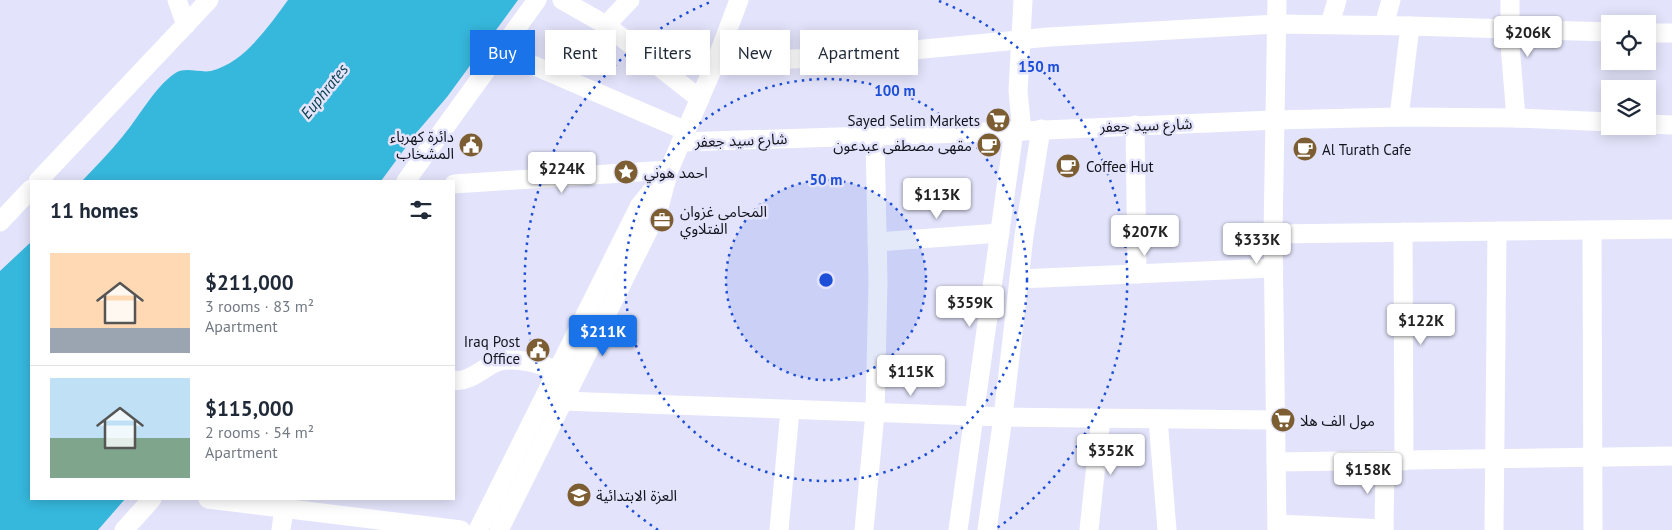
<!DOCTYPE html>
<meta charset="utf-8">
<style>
body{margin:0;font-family:"PT Sans","Noto Sans Arabic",sans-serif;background:#f2f2f3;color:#1f2937;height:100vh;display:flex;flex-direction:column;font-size:19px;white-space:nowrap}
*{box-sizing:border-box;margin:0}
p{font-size:16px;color:#747a83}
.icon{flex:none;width:28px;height:28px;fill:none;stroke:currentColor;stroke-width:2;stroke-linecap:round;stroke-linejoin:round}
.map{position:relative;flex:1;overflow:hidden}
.details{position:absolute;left:30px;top:180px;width:425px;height:320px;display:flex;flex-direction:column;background:#fff;border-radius:0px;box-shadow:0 2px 12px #0003}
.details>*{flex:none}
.banner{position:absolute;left:470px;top:30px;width:475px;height:45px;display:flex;gap:10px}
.controls{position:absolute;left:1601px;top:15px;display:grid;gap:10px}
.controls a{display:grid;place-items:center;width:55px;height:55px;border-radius:0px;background:#fff;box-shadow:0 2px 12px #0003;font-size:25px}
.price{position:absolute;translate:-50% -42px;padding:0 11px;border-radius:5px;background:#fff;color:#222;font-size:16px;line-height:32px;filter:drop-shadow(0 1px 2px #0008)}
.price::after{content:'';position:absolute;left:50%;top:30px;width:15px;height:11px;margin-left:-8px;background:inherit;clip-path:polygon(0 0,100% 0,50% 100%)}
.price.on{background:#1a73e8;color:#fff}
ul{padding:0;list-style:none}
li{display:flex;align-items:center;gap:15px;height:125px;padding:0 20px}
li+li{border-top:1px solid #e0e1e3}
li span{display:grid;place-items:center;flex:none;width:140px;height:100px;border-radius:0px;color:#555}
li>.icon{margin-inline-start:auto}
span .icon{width:60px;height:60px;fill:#fffc;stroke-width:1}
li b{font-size:21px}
h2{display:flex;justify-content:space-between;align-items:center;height:60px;padding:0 20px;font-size:21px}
.pill{padding:0 18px;border-radius:0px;background:#fff;box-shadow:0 2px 12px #0003;font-size:18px;line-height:45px}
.pill.on{background:#1a73e8;color:#fff}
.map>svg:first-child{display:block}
.water{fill:#36b8dd}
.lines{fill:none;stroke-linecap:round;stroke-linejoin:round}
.minor{stroke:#fff;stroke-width:19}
.ring{fill:none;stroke:#1d4ed8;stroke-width:2.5;stroke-dasharray:2.5 5}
.labels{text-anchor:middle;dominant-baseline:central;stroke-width:5;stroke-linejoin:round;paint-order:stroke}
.poi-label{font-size:15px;fill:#13131c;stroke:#e3e4fb;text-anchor:start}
.street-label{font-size:15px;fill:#13131c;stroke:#e3e4fb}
.water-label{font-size:16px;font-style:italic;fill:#084151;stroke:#e3e4fb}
.centre{fill:#1d4ed8;stroke:#e3e4fb;stroke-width:2.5}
.ring-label{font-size:15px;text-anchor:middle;font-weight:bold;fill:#1d4ed8;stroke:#e3e4fb;stroke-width:5;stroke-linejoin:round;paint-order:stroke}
</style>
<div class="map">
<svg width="1672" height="530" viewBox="0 0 1672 530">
<rect width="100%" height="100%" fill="#e3e4fb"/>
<g class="water">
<path d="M288,0H518L447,97L417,132L381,181H82C96,166 110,152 123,136C139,117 154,88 174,74C184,66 199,73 211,71C245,62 268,27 288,0Z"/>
<polygon points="31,242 31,499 125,499 98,530 0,530 0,271"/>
</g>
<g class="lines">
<g class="minor">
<polyline points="177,0 186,25"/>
<polyline points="562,0 606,25 700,99"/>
<polyline points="1510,0 1510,45 1516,118"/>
<polyline points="1330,24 1337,0"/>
<polyline points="606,25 630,0"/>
<polyline points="1384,25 1391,0"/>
<polyline points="1648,33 1672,33"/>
<polyline points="500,51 686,131"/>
<polyline points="716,61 830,58 1049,37 1277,24 1410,26 1610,32"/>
<polyline points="1399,117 1410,26"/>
<polyline points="1648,124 1672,125"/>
<polyline points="1135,125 1137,274"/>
<polyline points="1022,131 1018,91 1023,0"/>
<polyline points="681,142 1022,131 1275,120 1399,117 1516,118 1610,122"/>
<polyline points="38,181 209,0"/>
<polyline points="406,181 537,0"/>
<polyline points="454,184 669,170"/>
<polyline points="0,222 31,189"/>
<polyline points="1592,230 1593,530"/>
<polyline points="1403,232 1404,461"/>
<polyline points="1273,234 1672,229"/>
<polyline points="877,242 1000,233"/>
<polyline points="1019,279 1274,268"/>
<path d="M454,380C469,384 487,364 500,361C520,357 540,365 559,370"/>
<polyline points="544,399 563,401 1003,417 1275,420"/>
<polyline points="1158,419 1167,530"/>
<polyline points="1276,462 1672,456"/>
<polyline points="208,499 461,530"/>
<polyline points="1277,524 1384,529"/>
<polyline points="124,530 152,499"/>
<polyline points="281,530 284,508"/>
<polyline points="478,530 640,205 665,175"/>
<polyline points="499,530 658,211 669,170 716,61 739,0"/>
<polyline points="779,530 790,410"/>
<polyline points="864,530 875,413 878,282 875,136"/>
<polyline points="958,530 1014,131"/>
<polyline points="987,530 1003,417 1024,236 1041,129"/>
<polyline points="1089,530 1101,418"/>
<polyline points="1277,530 1273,234 1277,0"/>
<polyline points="1384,530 1385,461"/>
<polyline points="1494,530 1497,231"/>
</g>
</g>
<circle cx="826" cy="280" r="100" fill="#1d4ed8" fill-opacity=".12"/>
<g class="ring">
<circle cx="826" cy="280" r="100"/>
<circle cx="826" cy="280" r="201"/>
<path d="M658 530A301 301 0 0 1 713 1M939 1A301 301 0 0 1 994 530"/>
</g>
<defs>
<symbol id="supermarket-disc" viewBox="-11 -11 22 22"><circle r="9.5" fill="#7c5e32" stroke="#e3e4fb"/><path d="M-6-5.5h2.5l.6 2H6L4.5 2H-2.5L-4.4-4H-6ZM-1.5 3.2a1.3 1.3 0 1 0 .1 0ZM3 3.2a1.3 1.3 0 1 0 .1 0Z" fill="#fff"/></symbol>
<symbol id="civic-disc" viewBox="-11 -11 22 22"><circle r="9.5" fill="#7c5e32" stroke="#e3e4fb"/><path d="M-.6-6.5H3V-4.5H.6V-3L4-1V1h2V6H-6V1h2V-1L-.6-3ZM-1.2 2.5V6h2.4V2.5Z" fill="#fff"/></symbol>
<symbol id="cafe-disc" viewBox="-11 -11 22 22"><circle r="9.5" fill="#7c5e32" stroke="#e3e4fb"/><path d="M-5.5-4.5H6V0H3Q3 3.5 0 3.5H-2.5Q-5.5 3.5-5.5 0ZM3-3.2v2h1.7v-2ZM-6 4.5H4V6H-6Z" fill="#fff"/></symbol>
<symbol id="sight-disc" viewBox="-11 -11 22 22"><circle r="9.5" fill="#7c5e32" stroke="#e3e4fb"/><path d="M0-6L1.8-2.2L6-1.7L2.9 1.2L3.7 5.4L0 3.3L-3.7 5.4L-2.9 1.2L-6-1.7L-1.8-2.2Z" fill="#fff"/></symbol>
<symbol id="office-disc" viewBox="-11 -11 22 22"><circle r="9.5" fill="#7c5e32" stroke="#e3e4fb"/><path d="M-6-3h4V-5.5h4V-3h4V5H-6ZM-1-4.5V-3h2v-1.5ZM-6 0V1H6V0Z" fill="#fff"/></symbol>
<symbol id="school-disc" viewBox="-11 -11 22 22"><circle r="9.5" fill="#7c5e32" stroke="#e3e4fb"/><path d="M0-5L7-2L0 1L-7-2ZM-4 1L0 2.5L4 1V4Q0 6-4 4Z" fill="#fff"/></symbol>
</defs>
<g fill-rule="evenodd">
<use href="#supermarket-disc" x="984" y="106" width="28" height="28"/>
<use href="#civic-disc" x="457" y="131" width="28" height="28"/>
<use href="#cafe-disc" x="975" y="131" width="28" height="28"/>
<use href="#cafe-disc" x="1291" y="135" width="28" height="28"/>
<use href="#cafe-disc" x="1054" y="152" width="28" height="28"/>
<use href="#sight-disc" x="612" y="158" width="28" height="28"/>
<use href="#office-disc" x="648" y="206" width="28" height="28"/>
<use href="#civic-disc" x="524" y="336" width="28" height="28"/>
<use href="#supermarket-disc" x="1269" y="406" width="28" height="28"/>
<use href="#school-disc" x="565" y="481" width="28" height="28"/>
</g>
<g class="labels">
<g class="poi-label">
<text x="980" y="120" text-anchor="end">Sayed Selim Markets</text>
<text x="454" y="136" text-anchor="end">دائرة كهرباء<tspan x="454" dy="17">المشخاب</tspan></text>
<text x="972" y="145" text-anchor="end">مقهى مصطفى عبدعون</text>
<text x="1322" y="149">Al Turath Cafe</text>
<text x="1086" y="166">Coffee Hut</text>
<text x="644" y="172">احمد هوني</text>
<text x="680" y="211">المحامي غزوان<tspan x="680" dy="17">الفتلاوي</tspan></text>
<text x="520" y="341" text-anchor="end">Iraq Post<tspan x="520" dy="17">Office</tspan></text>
<text x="1300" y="420">مول الف هلا</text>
<text x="596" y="495">العزة الابتدائية</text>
</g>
<g class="street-label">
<text transform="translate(1146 125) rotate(-2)">شارع سيد جعفر</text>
<text transform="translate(741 140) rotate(-2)">شارع سيد جعفر</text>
</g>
<g class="water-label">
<text transform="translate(324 91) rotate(-51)">Euphrates</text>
</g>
</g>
<circle cx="826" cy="280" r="8" class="centre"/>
<g class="ring-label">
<text x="1039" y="72">150 m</text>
<text x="895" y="96">100 m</text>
<text x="826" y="185">50 m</text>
</g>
</svg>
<div class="controls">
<a><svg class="icon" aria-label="locate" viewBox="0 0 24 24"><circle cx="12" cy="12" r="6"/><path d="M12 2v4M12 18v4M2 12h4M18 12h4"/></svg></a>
<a><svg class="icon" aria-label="layers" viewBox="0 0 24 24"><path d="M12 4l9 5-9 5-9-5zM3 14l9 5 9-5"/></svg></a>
</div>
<b class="price" style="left:1528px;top:58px">$206K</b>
<b class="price" style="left:562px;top:194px">$224K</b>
<b class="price" style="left:937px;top:220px">$113K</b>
<b class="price" style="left:1145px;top:257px">$207K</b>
<b class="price" style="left:1257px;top:265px">$333K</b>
<b class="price" style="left:970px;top:328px">$359K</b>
<b class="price" style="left:1421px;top:346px">$122K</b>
<b class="price on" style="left:603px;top:357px">$211K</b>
<b class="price" style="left:911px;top:397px">$115K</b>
<b class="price" style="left:1111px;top:476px">$352K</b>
<b class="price" style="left:1368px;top:495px">$158K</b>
<div class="banner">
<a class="pill on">Buy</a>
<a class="pill">Rent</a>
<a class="pill">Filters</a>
<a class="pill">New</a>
<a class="pill">Apartment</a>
</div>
<section class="details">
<h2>11 homes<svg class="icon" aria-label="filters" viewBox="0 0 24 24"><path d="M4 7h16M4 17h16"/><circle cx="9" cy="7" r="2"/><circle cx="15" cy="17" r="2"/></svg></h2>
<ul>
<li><span style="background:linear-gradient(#ffd9b3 75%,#9aa5b1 0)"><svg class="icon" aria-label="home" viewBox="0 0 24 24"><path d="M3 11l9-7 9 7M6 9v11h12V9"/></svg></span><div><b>$211,000</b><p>3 rooms · 83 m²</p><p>Apartment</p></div></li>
<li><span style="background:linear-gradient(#bfe0f5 60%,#7fa58c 0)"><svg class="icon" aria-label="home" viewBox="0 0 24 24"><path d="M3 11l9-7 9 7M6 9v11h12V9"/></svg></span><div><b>$115,000</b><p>2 rooms · 54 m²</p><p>Apartment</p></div></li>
</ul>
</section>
</div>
